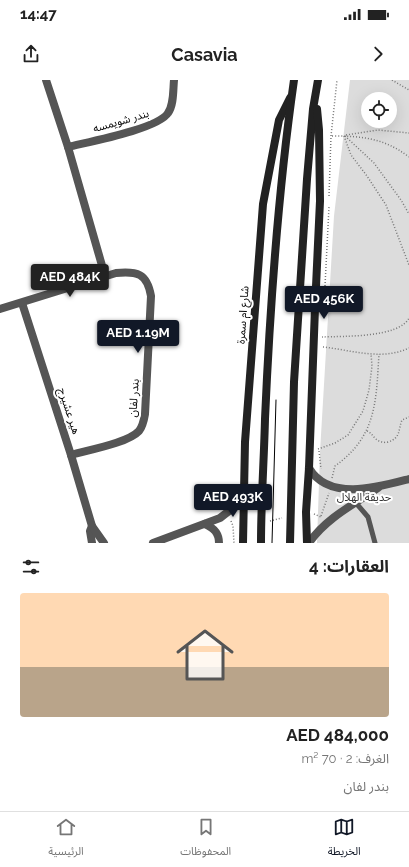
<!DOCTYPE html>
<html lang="ar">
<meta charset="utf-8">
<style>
body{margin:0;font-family:Raleway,"Noto Sans Arabic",sans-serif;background:#f6f6f6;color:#222;direction:rtl;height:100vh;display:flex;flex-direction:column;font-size:15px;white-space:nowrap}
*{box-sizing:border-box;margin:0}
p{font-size:13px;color:#767676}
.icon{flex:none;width:22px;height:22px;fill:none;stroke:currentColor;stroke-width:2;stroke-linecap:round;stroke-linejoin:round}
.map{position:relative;height:463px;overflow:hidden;direction:ltr}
.drawer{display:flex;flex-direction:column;background:#fff;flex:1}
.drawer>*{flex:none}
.fabs{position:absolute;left:361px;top:12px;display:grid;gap:8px}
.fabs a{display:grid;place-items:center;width:36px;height:36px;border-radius:50%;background:#fff;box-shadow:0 4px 16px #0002;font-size:20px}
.price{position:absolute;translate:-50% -34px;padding:0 9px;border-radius:4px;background:#111827;color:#fff;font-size:13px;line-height:26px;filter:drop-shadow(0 1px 2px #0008)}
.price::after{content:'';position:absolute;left:50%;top:24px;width:12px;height:9px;margin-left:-6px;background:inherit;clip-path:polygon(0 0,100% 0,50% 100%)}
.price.current{background:#222;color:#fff}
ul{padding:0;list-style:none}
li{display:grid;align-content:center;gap:8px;height:212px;padding:0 20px}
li+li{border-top:1px solid #e0e0e0}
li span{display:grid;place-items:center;height:124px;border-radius:4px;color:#555}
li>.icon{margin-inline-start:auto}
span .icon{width:72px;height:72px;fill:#fffc;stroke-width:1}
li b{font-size:17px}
h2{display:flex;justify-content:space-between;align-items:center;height:48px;padding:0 20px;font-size:17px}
.status{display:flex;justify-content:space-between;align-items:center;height:28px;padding:0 20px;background:#fff;direction:ltr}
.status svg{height:11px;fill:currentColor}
header{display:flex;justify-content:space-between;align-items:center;height:52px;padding:0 20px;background:#fff;font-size:18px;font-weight:700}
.tab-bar{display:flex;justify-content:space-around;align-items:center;height:56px;border-top:1px solid #e0e0e0;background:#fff;font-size:11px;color:#767676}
.tab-bar a{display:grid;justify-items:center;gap:2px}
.tab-bar .current{color:#111827}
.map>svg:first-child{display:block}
.green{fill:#dcdcdc;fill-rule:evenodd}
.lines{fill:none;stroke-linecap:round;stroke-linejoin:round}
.path{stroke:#777;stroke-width:1.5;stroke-dasharray:1 2;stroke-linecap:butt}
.lane{stroke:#555;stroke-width:5}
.street{stroke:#555;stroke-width:8}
.secondary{stroke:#222;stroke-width:8}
.tram{stroke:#000;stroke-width:1}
.labels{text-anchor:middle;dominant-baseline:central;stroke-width:4;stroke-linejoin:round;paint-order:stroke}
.street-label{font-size:11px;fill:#000;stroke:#fff}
.park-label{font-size:11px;fill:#333;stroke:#fff}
</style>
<div class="status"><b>14:47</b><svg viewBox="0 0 49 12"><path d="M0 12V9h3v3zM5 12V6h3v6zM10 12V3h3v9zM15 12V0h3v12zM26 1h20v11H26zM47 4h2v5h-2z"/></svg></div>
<header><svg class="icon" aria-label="forward" viewBox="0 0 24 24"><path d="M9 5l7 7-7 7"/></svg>Casavia<svg class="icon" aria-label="share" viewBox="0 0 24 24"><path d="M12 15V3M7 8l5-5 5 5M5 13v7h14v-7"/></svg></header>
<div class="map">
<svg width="409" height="463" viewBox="0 0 409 463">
<rect width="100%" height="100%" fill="#fff"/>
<path class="green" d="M350,0H409V463H317L320,372L334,136ZM368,19H390V41H368Z"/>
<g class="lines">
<g class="path">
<polyline points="392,0 409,10"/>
<polyline points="346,55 378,50 409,53"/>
<path d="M332,56C362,56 384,58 409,77"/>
<polyline points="344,56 351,75 367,96 386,125 409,185"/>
<polyline points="345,56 374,83 401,120 409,134"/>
<polyline points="329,116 331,56 337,0"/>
<polyline points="325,206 329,127"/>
<path d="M322,257C343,256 399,258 409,238"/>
<path d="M323,267C351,270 382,281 409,268"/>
<path d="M367,351C372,353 374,359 379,361C382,362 385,363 388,362C401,358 398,350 402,340L409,337"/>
<polyline points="318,369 335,363 348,355 363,331 369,310 372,286 371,274"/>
<polyline points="319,371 321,389"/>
<path d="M332,398L335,386C377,356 376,321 379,274"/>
<polyline points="314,434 321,437"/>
<polyline points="321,436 329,413"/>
<polyline points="231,441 233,446 234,463"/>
<polyline points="270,441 282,438"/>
</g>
<polyline class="lane" points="356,423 368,437 375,463"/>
<g class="street">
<polyline points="46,0 68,67 105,196"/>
<path d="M68,67C88,62 158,49 168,33C174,25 173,10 174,0"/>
<polyline points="22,223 71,375 92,446 90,451 92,463"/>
<path d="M0,229L116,193C137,191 147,193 151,216L145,334C144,340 143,346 139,351C128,363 88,370 71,375"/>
<path d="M309,388C329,422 379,407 409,399"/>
<path d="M205,444C214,448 219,453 219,463"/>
<polyline points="92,446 104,463"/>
<polyline points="153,463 220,438 234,427 244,413"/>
<path d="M309,463C325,439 354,424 378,408"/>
</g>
<g class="secondary">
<polyline points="243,463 245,362 263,124 279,40 290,18"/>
<path d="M261,463C261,422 264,380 265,339C270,225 278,112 294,0"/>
<polyline points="290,463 294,302 307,99 313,29 318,0"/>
<polyline points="307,463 306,432 309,388 315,228 320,121 319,50 317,29"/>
</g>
<polyline class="tram" points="272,463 276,320"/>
</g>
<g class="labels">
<g class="street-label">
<text transform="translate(121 41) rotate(-16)">بندر شويمسه</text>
<text transform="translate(243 235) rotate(-86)">شارع ام سمرة</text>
<text transform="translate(134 318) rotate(-86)">بندر لفان</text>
<text transform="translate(69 331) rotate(72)">هير عشيرج</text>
</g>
<g class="park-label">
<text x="364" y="417">حديقة الهلال</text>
</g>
</g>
</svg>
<div class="fabs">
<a><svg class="icon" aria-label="locate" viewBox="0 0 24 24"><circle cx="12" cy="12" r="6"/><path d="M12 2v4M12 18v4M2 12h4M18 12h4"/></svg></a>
</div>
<b class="price current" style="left:70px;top:218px">AED 484K</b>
<b class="price" style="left:324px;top:240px">AED 456K</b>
<b class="price" style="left:138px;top:274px">AED 1.19M</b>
<b class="price" style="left:233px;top:438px">AED 493K</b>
</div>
<section class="drawer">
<h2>العقارات: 4<svg class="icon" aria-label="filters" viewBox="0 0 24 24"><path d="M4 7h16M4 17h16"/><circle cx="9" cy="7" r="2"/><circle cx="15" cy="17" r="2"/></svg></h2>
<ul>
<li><span style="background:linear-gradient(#ffd9b3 60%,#b9a48a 0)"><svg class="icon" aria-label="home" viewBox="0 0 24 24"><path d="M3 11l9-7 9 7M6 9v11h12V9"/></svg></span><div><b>AED 484,000</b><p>الغرف: 2 · 70 m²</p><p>بندر لفان</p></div></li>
</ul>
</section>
<nav class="tab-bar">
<a class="current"><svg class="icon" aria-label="map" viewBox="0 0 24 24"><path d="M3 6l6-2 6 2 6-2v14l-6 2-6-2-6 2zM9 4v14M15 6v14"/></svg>الخريطة</a>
<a><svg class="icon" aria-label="saved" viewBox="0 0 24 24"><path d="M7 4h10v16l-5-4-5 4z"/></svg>المحفوظات</a>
<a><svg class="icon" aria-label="home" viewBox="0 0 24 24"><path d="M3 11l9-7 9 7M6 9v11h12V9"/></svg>الرئيسية</a>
</nav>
